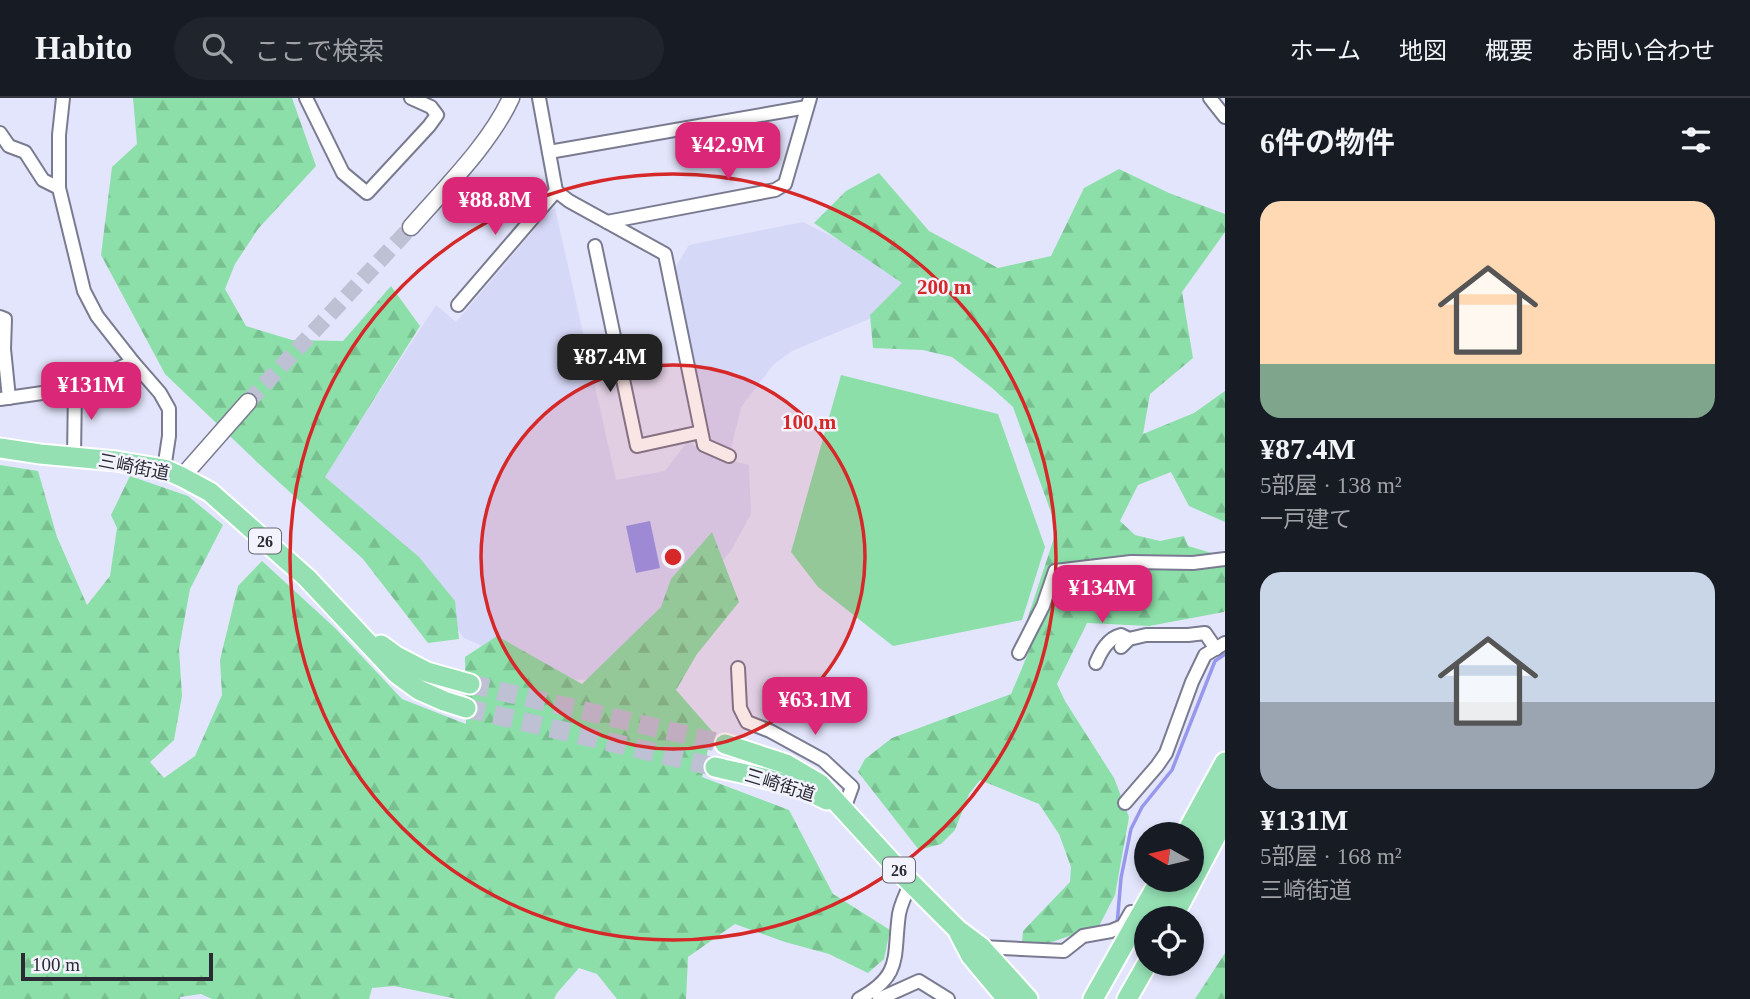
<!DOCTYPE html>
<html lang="ja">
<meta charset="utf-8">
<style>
body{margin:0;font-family:"Times New Roman","Noto Sans JP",serif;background:#20242c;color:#f1f3f6;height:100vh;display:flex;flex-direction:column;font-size:26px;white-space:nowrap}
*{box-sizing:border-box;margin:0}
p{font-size:23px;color:#9ea1a6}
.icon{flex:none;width:38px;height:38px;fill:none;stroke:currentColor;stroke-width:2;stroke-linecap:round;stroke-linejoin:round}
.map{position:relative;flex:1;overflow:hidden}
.sheet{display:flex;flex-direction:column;background:#171b24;width:525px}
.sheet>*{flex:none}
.needle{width:46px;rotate:278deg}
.controls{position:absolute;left:1134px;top:724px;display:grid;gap:14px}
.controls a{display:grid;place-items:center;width:70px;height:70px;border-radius:50%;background:#171b24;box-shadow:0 4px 10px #0003;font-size:35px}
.scale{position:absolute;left:21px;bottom:18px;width:192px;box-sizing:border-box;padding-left:7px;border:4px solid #2b2b34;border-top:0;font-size:19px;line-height:24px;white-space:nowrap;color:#2b2b34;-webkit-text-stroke:5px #f2f3fd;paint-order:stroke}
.price{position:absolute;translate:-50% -60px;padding:0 16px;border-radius:14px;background:#db2777;color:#fff;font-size:23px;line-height:46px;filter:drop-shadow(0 2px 4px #0008)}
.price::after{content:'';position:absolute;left:50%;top:42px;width:21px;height:16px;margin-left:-10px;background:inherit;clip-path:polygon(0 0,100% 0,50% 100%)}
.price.on{background:#222;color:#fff}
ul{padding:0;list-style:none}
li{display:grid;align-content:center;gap:14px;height:371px;padding:0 35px}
li span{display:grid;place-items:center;height:217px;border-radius:21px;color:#555}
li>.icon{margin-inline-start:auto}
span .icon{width:126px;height:126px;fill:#fffc;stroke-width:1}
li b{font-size:30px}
h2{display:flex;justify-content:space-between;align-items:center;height:84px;padding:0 35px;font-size:30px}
header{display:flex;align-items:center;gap:42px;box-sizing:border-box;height:98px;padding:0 35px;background:#171b24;border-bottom:2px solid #363941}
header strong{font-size:33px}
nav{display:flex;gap:38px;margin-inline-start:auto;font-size:24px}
.search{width:490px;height:63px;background:#20242c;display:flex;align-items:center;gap:18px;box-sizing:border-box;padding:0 24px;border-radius:38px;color:#9ea1a6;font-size:26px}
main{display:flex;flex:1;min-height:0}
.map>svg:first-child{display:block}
.built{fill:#d6d8f7}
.green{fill:#8cdfa8}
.forest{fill:url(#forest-firs)}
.water{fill:#9798ec}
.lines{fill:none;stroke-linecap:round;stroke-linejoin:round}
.stream{stroke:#9798ec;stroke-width:3.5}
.tertiary-tunnel{stroke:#bec0d4;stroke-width:16;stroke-dasharray:16 8;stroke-linecap:butt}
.primary-tunnel{stroke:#bec0d4;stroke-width:19;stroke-dasharray:19 10;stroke-linecap:butt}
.minor-casing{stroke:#7a7b90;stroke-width:16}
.tertiary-casing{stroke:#7a7b90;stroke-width:19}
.primary-casing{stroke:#fff;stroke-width:23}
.minor{stroke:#fff;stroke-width:12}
.tertiary{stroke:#fff;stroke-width:16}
.primary{stroke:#94e0b3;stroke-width:19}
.ring{fill:none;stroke:#d62828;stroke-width:3.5}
.labels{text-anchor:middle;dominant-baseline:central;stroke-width:5;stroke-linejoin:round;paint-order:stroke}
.shield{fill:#f2f3fd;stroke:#676770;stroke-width:2}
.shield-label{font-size:16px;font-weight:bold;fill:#2b2b34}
.street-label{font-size:18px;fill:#2b2b34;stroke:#f2f3fd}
.centre{fill:#d62828;stroke:#f2f3fd;stroke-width:3.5}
.ring-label{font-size:21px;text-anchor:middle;font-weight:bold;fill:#d62828;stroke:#f2f3fd;stroke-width:5;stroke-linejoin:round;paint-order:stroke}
</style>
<header>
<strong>Habito</strong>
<div class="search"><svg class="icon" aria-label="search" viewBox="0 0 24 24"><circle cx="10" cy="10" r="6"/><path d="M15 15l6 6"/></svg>ここで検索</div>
<nav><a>ホーム</a><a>地図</a><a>概要</a><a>お問い合わせ</a></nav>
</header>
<main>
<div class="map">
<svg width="1225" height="901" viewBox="0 0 1225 901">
<defs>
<pattern id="forest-firs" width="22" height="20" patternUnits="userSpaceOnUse" patternTransform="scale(1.75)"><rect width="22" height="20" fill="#8cdfa8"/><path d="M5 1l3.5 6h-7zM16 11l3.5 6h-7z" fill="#79c091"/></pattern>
</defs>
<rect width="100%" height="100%" fill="#e3e5fc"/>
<g class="built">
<polygon points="555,110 616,382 665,373 687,344 724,361 749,367 751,416 732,451 679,520 593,582 559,581 464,540 405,456 305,380 359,325 436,207 456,224 550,113"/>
<polygon points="803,124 916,181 915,202 792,253 774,266 741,309 730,355 712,346 675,170 689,147"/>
</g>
<polygon class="green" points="841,277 998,316 1045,449 1022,522 893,548 818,489 791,454"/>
<g class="forest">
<polygon points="133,0 292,0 316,68 258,131 235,166 225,191 246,228 292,242 343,243 391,188 420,228 325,379 419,459 455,503 459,541 428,545 363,461 258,365 165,276 101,157 112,69 137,46"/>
<polygon points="1119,71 1169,95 1225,116 1225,134 1182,194 1193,260 1150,296 1143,336 1194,315 1225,293 1225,424 1189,408 1171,374 1138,387 1120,423 1135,437 1160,443 1184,438 1188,448 1225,459 1225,512 1224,514 1149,528 1087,525 1057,586 1065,603 1114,680 1129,719 1115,797 1099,828 1028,852 1022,845 1023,833 1070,784 1071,769 1059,736 1039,706 980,682 969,696 955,732 941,746 919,752 858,674 865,661 892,640 1011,596 1030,551 1026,525 1057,431 1013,309 991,289 952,259 923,252 873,250 870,217 902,185 814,125 846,93 879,75 929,133 998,170 1051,158 1084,90"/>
<polygon points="0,367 38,373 57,439 87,507 110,478 117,430 111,417 130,378 188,398 223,427 190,491 179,551 182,598 174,642 150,664 164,680 195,658 222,597 220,562 238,488 262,463 335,530 402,601 466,626 465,559 497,538 582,586 661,509 671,481 712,434 739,504 697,556 676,592 712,633 702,679 789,712 833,796 890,832 884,861 868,875 829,856 785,844 735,826 688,859 686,901 617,901 597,876 579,870 557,895 554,901 457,901 394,888 372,890 369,901 212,901 201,896 180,899 180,901 0,901"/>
<polygon points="1225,855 1225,901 1195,901"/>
</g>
<polygon class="water" points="650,423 660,470 636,475 626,428"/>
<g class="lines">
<polyline class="stream" points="1117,827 1121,780 1131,731 1142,709 1172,672 1215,563 1225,556"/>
<polyline class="tertiary-tunnel" points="248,304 411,129"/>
<g class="primary-tunnel">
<polyline points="470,586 725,646"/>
<polyline points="466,610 715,669"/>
</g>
<defs>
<g id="minor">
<polyline points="63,0 59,37 59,90 84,193 97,218 133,264 160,295 169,311 169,338 164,371"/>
<polyline points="306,0 343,75 367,95 429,28 437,17 431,9 411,0"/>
<polyline points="539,0 556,93 569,103 665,156 704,347 729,358"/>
<polyline points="1210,0 1225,19"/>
<polyline points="0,35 9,48 25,54 43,82 59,90"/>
<polyline points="549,54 807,9"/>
<polyline points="607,124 775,92 785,86 810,0"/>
<polyline points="595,148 637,348 701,334"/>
<polyline points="458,207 556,93"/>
<polyline points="0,219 5,221 4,251 9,300"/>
<polyline points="0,301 70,291 133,264"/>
<polyline points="74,359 75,289"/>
<polyline points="1121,549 1129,541 1146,537 1188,537 1205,535 1216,551"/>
<polyline points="1019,555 1043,508 1055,473 1131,464 1193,465 1225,461"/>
<path d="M1096,565C1101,553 1108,540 1121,537L1129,541"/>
<polyline points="738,570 740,610 747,624 770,633 823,662 852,689 844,711"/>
<polyline points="1125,705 1157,668 1166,655 1192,584 1205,557 1225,545"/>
<polyline points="981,849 1064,853 1083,838 1111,833 1123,828 1131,814"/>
<path d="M859,901C903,877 893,859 899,816C901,806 906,795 911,785"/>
<polyline points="879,901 919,883 948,901"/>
</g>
<g id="tertiary">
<path d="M411,129C444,91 490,46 511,0"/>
<polyline points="182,379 248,304"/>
</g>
<g id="primary">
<polyline points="0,350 40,356 116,363 164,371 182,379 210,394 307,480 397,576 419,592 444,603 466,610"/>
<polyline points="381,547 396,558 427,574 470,586"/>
<polyline points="725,646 786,666 820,686 907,781 957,831 981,849 1028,901"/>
<path d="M715,669C752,678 793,684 827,702"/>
<polyline points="1185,737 1225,664"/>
<polyline points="1192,753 1225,691"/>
<polyline points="1155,821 1176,782"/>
<polyline points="1172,821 1225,721"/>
<polyline points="959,835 971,858 1007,901"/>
<polyline points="1093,901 1160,782"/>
<polyline points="1127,901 1147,866"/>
</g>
</defs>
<use href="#minor" class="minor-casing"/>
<use href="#tertiary" class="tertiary-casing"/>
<use href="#primary" class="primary-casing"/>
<use href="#minor" class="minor"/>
<use href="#tertiary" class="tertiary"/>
<use href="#primary" class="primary"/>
</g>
<circle cx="673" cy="459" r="192" fill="#d62828" fill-opacity=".12"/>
<g class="ring">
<circle cx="673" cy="459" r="192"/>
<circle cx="673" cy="459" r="383"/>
</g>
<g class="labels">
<g class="shield">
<rect x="249" y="430.5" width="32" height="25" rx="5"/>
<rect x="883" y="759.5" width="32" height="25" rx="5"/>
</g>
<g class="shield-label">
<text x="265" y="443">26</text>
<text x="899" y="772">26</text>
</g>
<g class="street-label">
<text transform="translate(134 369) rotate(11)">三崎街道</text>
<text transform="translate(780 687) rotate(17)">三崎街道</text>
</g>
</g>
<circle cx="673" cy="459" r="10" class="centre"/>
<g class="ring-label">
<text x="944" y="196">200 m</text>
<text x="809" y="331">100 m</text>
</g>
</svg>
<div class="controls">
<a><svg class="needle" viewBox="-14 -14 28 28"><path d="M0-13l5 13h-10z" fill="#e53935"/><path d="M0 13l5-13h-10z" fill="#9ea1a6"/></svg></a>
<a><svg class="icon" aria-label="locate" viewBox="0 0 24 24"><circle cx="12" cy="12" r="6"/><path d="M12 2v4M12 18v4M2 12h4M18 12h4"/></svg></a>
</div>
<div class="scale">100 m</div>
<b class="price" style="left:728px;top:84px">¥42.9M</b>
<b class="price" style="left:495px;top:139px">¥88.8M</b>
<b class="price on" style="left:610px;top:296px">¥87.4M</b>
<b class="price" style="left:91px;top:324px">¥131M</b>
<b class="price" style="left:1102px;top:527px">¥134M</b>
<b class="price" style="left:815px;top:639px">¥63.1M</b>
</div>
<section class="sheet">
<h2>6件の物件<svg class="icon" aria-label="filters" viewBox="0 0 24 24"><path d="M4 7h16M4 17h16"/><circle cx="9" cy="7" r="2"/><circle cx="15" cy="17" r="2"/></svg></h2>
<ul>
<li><span style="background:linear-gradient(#ffd9b3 75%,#7fa58c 0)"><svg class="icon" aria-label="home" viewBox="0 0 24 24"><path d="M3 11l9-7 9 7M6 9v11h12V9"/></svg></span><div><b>¥87.4M</b><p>5部屋 · 138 m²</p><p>一戸建て</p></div></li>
<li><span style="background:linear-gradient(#c9d6e8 60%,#9aa5b1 0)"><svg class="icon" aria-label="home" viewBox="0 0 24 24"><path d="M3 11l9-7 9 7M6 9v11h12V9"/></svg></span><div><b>¥131M</b><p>5部屋 · 168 m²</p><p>三崎街道</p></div></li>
</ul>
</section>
</main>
